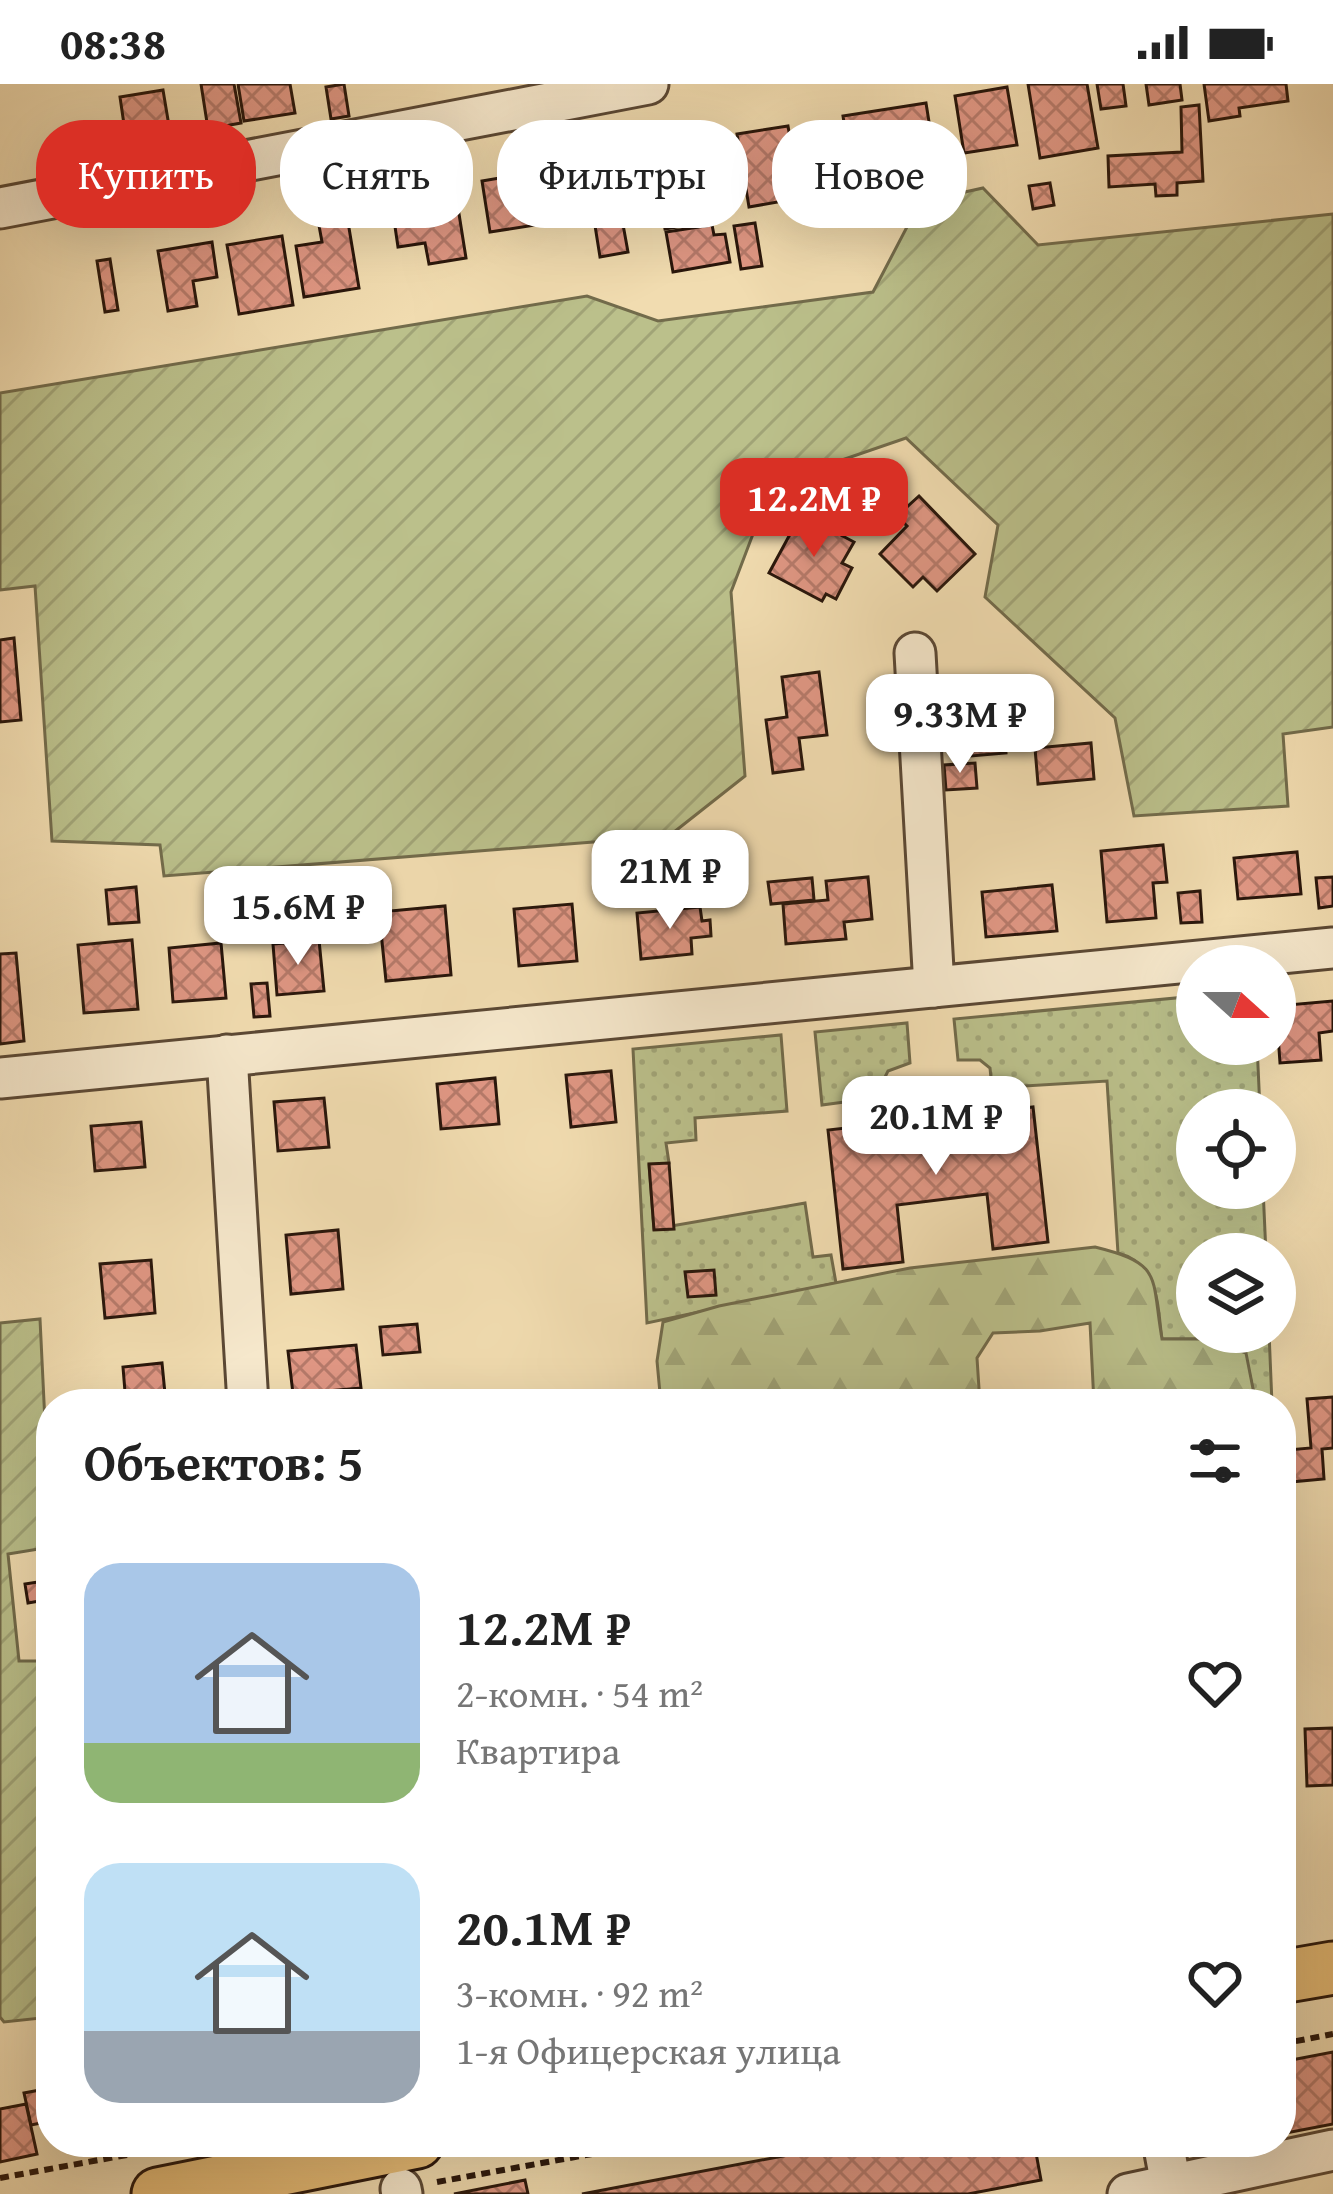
<!DOCTYPE html>
<html lang="ru">
<meta charset="utf-8">
<style>
body{margin:0;font-family:"Gentium Book Plus",serif;background:#f6f6f6;color:#222;height:100vh;display:flex;flex-direction:column;font-size:45px;white-space:nowrap}
*{box-sizing:border-box;margin:0}
p{font-size:39px;color:#767676}
.icon{flex:none;width:66px;height:66px;fill:none;stroke:currentColor;stroke-width:2;stroke-linecap:round;stroke-linejoin:round}
.map{position:relative;flex:1;overflow:hidden}
.side{position:absolute;left:36px;top:1305px;width:1260px;height:768px;display:flex;flex-direction:column;background:#fff;border-radius:48px;box-shadow:0 12px 48px #0002}
.side>*{flex:none}
.top-card{position:absolute;left:36px;top:36px;width:1263px;height:108px;display:flex;gap:24px}
.needle{width:78px;rotate:111deg}
.buttons{position:absolute;left:1176px;top:861px;display:grid;gap:24px}
.buttons a{display:grid;place-items:center;width:120px;height:120px;border-radius:50%;background:#fff;box-shadow:0 12px 48px #0002;font-size:60px}
.price{position:absolute;translate:-50% -102px;padding:0 27px;border-radius:24px;background:#fff;color:#222;font-size:39px;line-height:78px;filter:drop-shadow(0 3px 6px #0008)}
.price::after{content:'';position:absolute;left:50%;top:72px;width:36px;height:27px;margin-left:-18px;background:inherit;clip-path:polygon(0 0,100% 0,50% 100%)}
.price.on{background:#d93025;color:#fff}
ul{padding:0;list-style:none}
li{display:flex;align-items:center;gap:36px;height:300px;padding:0 48px}
li span{display:grid;place-items:center;flex:none;width:336px;height:240px;border-radius:36px;color:#555}
li>.icon{margin-inline-start:auto}
span .icon{width:144px;height:144px;fill:#fffc;stroke-width:1}
li b{font-size:51px}
h2{display:flex;justify-content:space-between;align-items:center;height:144px;padding:0 48px;font-size:51px}
.tag{padding:0 42px;border-radius:48px;background:#fff;box-shadow:0 12px 48px #0002;font-size:42px;line-height:108px}
.tag.on{background:#d93025;color:#fff}
.status{display:flex;justify-content:space-between;align-items:center;height:84px;padding:0 60px;background:#fff;direction:ltr}
.status svg{height:33px;fill:currentColor}
.map>svg:first-child{display:block}
.grass{fill:url(#grass-dots);stroke:#726b4b;stroke-width:3}
.forest{fill:url(#forest-firs);stroke:#726b4b;stroke-width:3}
.garden{fill:url(#garden-furrows);stroke:#726b4b;stroke-width:3}
.building{fill:url(#building-cross-hatch);stroke:#29160b;stroke-width:3}
.lines{fill:none;stroke-linecap:round;stroke-linejoin:round}
.minor-casing{stroke:#5b4834;stroke-width:45}
.major-casing{stroke:#29160b;stroke-width:57}
.path{stroke:#29160b;stroke-width:6;stroke-dasharray:9 6;stroke-linecap:butt}
.minor{stroke:#f6e8cc;stroke-width:39}
.major{stroke:#e8be78;stroke-width:51}
</style>
<div class="status"><b>08:38</b><svg viewBox="0 0 49 12"><path d="M0 12V9h3v3zM5 12V6h3v6zM10 12V3h3v9zM15 12V0h3v12zM26 1h20v11H26zM47 4h2v5h-2z"/></svg></div>
<div class="map">
<svg width="1333" height="2110" viewBox="0 0 1333 2110">
<defs>
<pattern id="grass-dots" width="8" height="8" patternUnits="userSpaceOnUse" patternTransform="scale(3)"><rect width="8" height="8" fill="#bbc08b"/><path d="M2 2h.1M6 6h.1" fill="none" stroke="#a1a477" stroke-width="1.8" stroke-linecap="round"/></pattern>
<pattern id="forest-firs" width="22" height="20" patternUnits="userSpaceOnUse" patternTransform="scale(3)"><rect width="22" height="20" fill="#bbc08b"/><path d="M5 1l3.5 6h-7zM16 11l3.5 6h-7z" fill="#a1a477"/></pattern>
<pattern id="garden-furrows" width="10" height="10" patternUnits="userSpaceOnUse" patternTransform="scale(3)"><rect width="10" height="10" fill="#bbc08b"/><path d="M-1 1l2-2M0 10L10 0M9 11l2-2" fill="none" stroke="#a1a477"/></pattern>
<pattern id="building-cross-hatch" width="8" height="8" patternUnits="userSpaceOnUse" patternTransform="scale(3)"><rect width="8" height="8" fill="#e09784"/><path d="M0 0l8 8M0 8l8-8" fill="none" stroke="#b67a6a"/></pattern>
</defs>
<rect width="100%" height="100%" fill="#f1dcb0"/>
<filter id="stains"><feTurbulence type="fractalNoise" baseFrequency=".00167" numOctaves="4"/><feColorMatrix values="0 0 0 0 .2 0 0 0 0 .09 0 0 0 0 .02 0 0 0 .5 -.17"/></filter>
<radialGradient id="worn" r=".72"><stop offset=".6" stop-color="#630" stop-opacity="0"/><stop offset="1" stop-color="#630" stop-opacity=".3"/></radialGradient>
<g class="grass">
<path d="M1197,912V960H1257L1260,1026H1197V1104H1263L1266,1170H1197V1248H1269L1272,1320H1256L1245,1269L1209,1255H1162C1157,1219 1159,1180 1118,1169L1107,997L992,1004L990,984L980,976H958L954,935Z"/>
<polygon points="907,939 910,979 888,987 882,999 882,1013 822,1021 815,948"/>
<polygon points="781,951 787,1027 695,1034 696,1056 666,1059 669,1079 649,1081 654,1145 805,1119 813,1173 831,1171 836,1199 647,1239 633,965"/>
</g>
<path class="forest" d="M1095,1163C1164,1180 1151,1192 1162,1255H1209L1246,1269L1256,1320H1094L1090,1239L1040,1247L993,1249L977,1274L980,1320H661L657,1277L663,1238L719,1222L910,1184Z"/>
<g class="garden">
<polygon points="983,104 1038,161 1333,130 1333,643 1283,650 1288,722 1134,732 1115,634 985,513 998,441 906,354 772,400 731,508 745,692 669,752 164,792 160,761 52,757 35,502 0,506 0,309 587,212 658,237 873,208 920,118"/>
<polygon points="40,1235 51,1463 8,1470 19,1577 51,1577 51,1933 4,1938 0,1933 0,1239"/>
</g>
<g class="building">
<polygon points="201,0 234,0 241,39 208,45"/>
<polygon points="238,0 290,0 295,29 244,37"/>
<polygon points="344,0 349,32 331,35 326,3"/>
<polygon points="1028,0 1087,0 1098,64 1040,74"/>
<polygon points="1097,0 1123,0 1126,22 1101,25"/>
<polygon points="1146,0 1180,0 1182,16 1149,21"/>
<polygon points="1204,0 1286,0 1288,17 1239,24 1240,32 1209,37"/>
<polygon points="1007,3 1017,61 964,69 955,12"/>
<polygon points="163,6 171,54 127,61 120,13"/>
<polygon points="926,19 933,63 850,76 843,32"/>
<polygon points="1199,21 1203,97 1177,99 1177,111 1156,112 1155,100 1109,103 1108,72 1182,68 1181,23"/>
<polygon points="788,42 800,114 749,123 737,50"/>
<polygon points="695,66 707,138 665,145 660,113 646,116 640,75"/>
<polygon points="634,76 641,121 593,129 586,84"/>
<polygon points="565,83 573,135 490,148 482,97"/>
<polygon points="1050,99 1054,121 1033,125 1029,102"/>
<polygon points="456,111 466,174 429,180 425,159 398,163 392,122"/>
<polygon points="848,111 852,135 817,141 813,117"/>
<polygon points="620,124 628,168 600,173 593,129"/>
<polygon points="347,132 359,204 304,213 296,162 322,158 318,136"/>
<polygon points="755,139 762,182 741,185 734,142"/>
<polygon points="712,141 714,151 725,150 730,178 673,188 666,148"/>
<polygon points="282,152 293,221 239,230 227,161"/>
<polygon points="212,158 217,193 193,197 197,222 168,227 158,167"/>
<polygon points="110,175 118,226 105,228 97,177"/>
<polygon points="919,412 975,470 937,507 923,493 913,503 880,470 907,442 897,432"/>
<polygon points="801,430 854,458 842,479 852,484 836,515 826,510 822,517 769,489"/>
<polygon points="14,554 21,636 0,638 0,556"/>
<polygon points="819,588 827,651 799,654 803,685 773,689 766,636 787,633 782,593"/>
<polygon points="1000,595 1006,669 960,673 954,600"/>
<polygon points="1091,659 1094,695 1038,700 1035,664"/>
<polygon points="975,679 977,704 946,706 944,681"/>
<polygon points="1163,761 1167,798 1153,799 1156,834 1107,838 1101,767"/>
<polygon points="1297,768 1301,810 1238,815 1234,774"/>
<polygon points="868,793 872,835 844,838 846,855 786,860 783,820 828,816 826,797"/>
<polygon points="1333,793 1333,822 1319,824 1316,794"/>
<polygon points="812,794 814,816 771,820 768,798"/>
<polygon points="1052,801 1057,847 986,853 982,808"/>
<polygon points="136,803 139,838 109,840 106,806"/>
<polygon points="1200,807 1202,838 1181,839 1178,809"/>
<polygon points="261,819 264,845 244,847 242,821"/>
<polygon points="572,820 577,877 519,882 514,825"/>
<polygon points="445,822 451,891 386,897 379,828"/>
<polygon points="700,823 702,837 710,836 711,852 691,854 692,870 641,875 637,829"/>
<polygon points="132,856 138,925 84,929 78,861"/>
<polygon points="319,856 324,907 277,911 273,860"/>
<polygon points="221,859 226,914 173,918 169,864"/>
<polygon points="16,869 24,957 0,960 0,870"/>
<polygon points="267,899 270,932 254,933 251,900"/>
<polygon points="1333,917 1333,947 1319,949 1321,976 1280,979 1276,922"/>
<polygon points="611,987 616,1038 571,1043 566,991"/>
<polygon points="495,994 499,1040 441,1045 437,1000"/>
<polygon points="324,1014 329,1063 278,1067 274,1018"/>
<polygon points="1033,1023 1048,1158 993,1165 987,1110 897,1121 903,1178 843,1185 828,1046"/>
<polygon points="141,1038 145,1083 95,1087 91,1042"/>
<polygon points="669,1079 674,1145 654,1146 649,1080"/>
<polygon points="338,1146 343,1205 291,1210 286,1151"/>
<polygon points="151,1176 155,1229 105,1234 100,1180"/>
<polygon points="714,1186 716,1211 688,1213 685,1188"/>
<polygon points="417,1240 420,1268 383,1271 380,1243"/>
<polygon points="356,1261 361,1304 293,1310 288,1267"/>
<polygon points="162,1279 166,1320 126,1320 123,1283"/>
<polygon points="1333,1313 1333,1364 1322,1365 1324,1395 1290,1398 1287,1366 1311,1364 1307,1315"/>
<polygon points="51,1496 51,1515 28,1519 25,1500"/>
<polygon points="1333,1644 1333,1701 1307,1702 1305,1645"/>
<polygon points="1333,1968 1333,2040 1281,2050 1281,1978"/>
<polygon points="45,2005 51,2037 31,2041 24,2009"/>
<polygon points="26,2020 37,2070 0,2078 0,2025"/>
<polygon points="857,2058 1034,2058 1041,2096 968,2110 582,2110"/>
<polygon points="525,2096 528,2110 454,2110"/>
</g>
<g class="lines">
<defs>
<g id="minor">
<polyline points="0,124 648,0"/>
<polyline points="915,569 934,903"/>
<polyline points="227,971 248,1320"/>
<polyline points="0,994 1333,864"/>
<polyline points="1163,2058 1171,2101 1168,2110"/>
<polyline points="401,2105 402,2110"/>
<polyline points="1128,2110 1333,2066"/>
</g>
<g id="major">
<polyline points="1281,1893 1333,1884"/>
<polyline points="158,2110 417,2058"/>
</g>
</defs>
<use href="#minor" class="minor-casing"/>
<use href="#major" class="major-casing"/>
<g class="path">
<polyline points="1281,1960 1333,1950"/>
<polyline points="0,2094 143,2068"/>
<polyline points="437,2098 658,2058"/>
</g>
<use href="#minor" class="minor"/>
<use href="#major" class="major"/>
</g>
<rect width="100%" height="100%" filter="url(#stains)"/>
<rect width="100%" height="100%" fill="url(#worn)"/>
</svg>
<div class="buttons">
<a><svg class="needle" viewBox="-14 -14 28 28"><path d="M0-13l5 13h-10z" fill="#e53935"/><path d="M0 13l5-13h-10z" fill="#767676"/></svg></a>
<a><svg class="icon" aria-label="locate" viewBox="0 0 24 24"><circle cx="12" cy="12" r="6"/><path d="M12 2v4M12 18v4M2 12h4M18 12h4"/></svg></a>
<a><svg class="icon" aria-label="layers" viewBox="0 0 24 24"><path d="M12 4l9 5-9 5-9-5zM3 14l9 5 9-5"/></svg></a>
</div>
<b class="price on" style="left:814px;top:476px">12.2M ₽</b>
<b class="price" style="left:960px;top:692px">9.33M ₽</b>
<b class="price" style="left:670px;top:848px">21M ₽</b>
<b class="price" style="left:298px;top:884px">15.6M ₽</b>
<b class="price" style="left:936px;top:1094px">20.1M ₽</b>
<div class="top-card">
<a class="tag on">Купить</a>
<a class="tag">Снять</a>
<a class="tag">Фильтры</a>
<a class="tag">Новое</a>
</div>
<section class="side">
<h2>Объектов: 5<svg class="icon" aria-label="filters" viewBox="0 0 24 24"><path d="M4 7h16M4 17h16"/><circle cx="9" cy="7" r="2"/><circle cx="15" cy="17" r="2"/></svg></h2>
<ul>
<li><span style="background:linear-gradient(#a9c7e8 75%,#8fb573 0)"><svg class="icon" aria-label="home" viewBox="0 0 24 24"><path d="M3 11l9-7 9 7M6 9v11h12V9"/></svg></span><div><b>12.2M ₽</b><p>2-комн. · 54 m²</p><p>Квартира</p></div><svg class="icon" aria-label="heart" viewBox="0 0 24 24"><path d="M12 20l-8-8c-3-5 5-10 8-4 3-6 11-1 8 4z"/></svg></li>
<li><span style="background:linear-gradient(#bfe0f5 70%,#9aa5b1 0)"><svg class="icon" aria-label="home" viewBox="0 0 24 24"><path d="M3 11l9-7 9 7M6 9v11h12V9"/></svg></span><div><b>20.1M ₽</b><p>3-комн. · 92 m²</p><p>1-я Офицерская улица</p></div><svg class="icon" aria-label="heart" viewBox="0 0 24 24"><path d="M12 20l-8-8c-3-5 5-10 8-4 3-6 11-1 8 4z"/></svg></li>
</ul>
</section>
</div>
